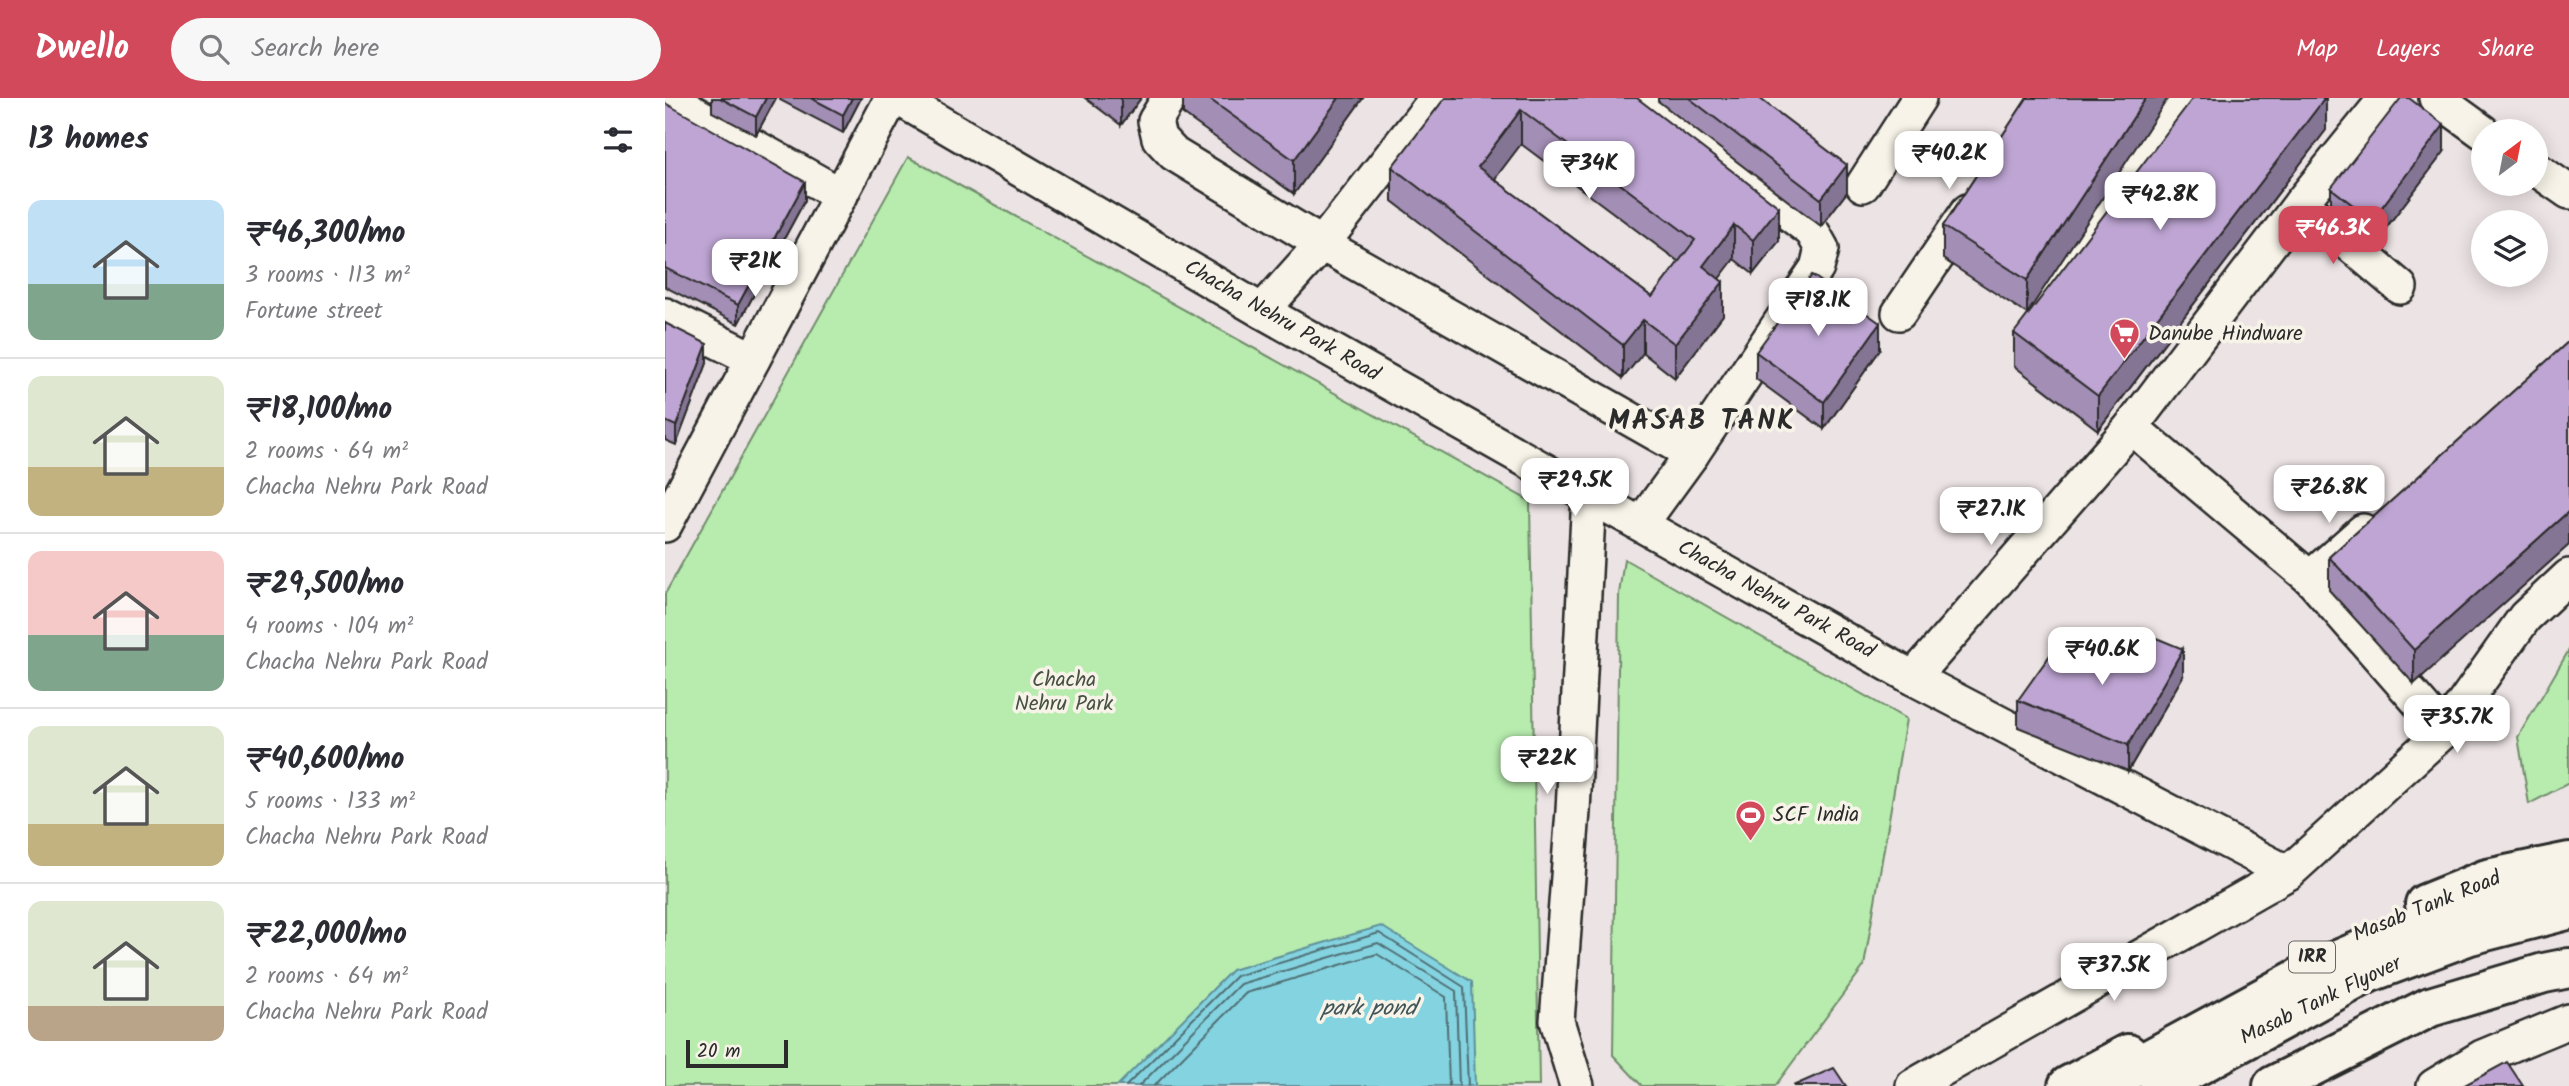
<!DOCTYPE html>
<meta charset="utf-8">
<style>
body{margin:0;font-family:Kalam,sans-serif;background:#f7f7f7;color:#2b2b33;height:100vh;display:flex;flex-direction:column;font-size:26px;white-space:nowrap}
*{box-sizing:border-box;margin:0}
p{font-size:23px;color:#7c7c81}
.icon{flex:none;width:38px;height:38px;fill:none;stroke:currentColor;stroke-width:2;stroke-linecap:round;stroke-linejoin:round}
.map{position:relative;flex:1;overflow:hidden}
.sheet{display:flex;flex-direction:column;background:#fff;width:665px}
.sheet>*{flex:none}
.needle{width:46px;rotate:32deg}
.buttons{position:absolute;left:1806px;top:21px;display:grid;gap:14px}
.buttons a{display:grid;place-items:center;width:77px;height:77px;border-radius:50%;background:#fff;box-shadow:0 4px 18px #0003;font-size:35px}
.scale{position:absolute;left:21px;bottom:18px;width:102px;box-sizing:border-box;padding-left:7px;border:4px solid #2b2b2b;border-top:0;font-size:19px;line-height:24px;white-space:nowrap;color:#2b2b2b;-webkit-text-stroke:5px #f7f3e8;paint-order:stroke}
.price{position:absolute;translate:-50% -60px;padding:0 16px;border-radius:14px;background:#fff;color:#222;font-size:23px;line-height:46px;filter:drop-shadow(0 2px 4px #0008)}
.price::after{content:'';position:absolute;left:50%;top:42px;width:21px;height:16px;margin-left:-10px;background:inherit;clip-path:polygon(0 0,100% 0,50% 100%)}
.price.selected{background:#d1495b;color:#fff}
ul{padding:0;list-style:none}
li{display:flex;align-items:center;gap:21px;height:175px;padding:0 28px}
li+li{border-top:2px solid #e1e1e2}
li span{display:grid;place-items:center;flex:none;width:196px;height:140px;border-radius:14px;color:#555}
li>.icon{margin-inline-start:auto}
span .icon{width:84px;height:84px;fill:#fffc;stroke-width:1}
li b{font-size:30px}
h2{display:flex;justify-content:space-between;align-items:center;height:84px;padding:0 28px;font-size:30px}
header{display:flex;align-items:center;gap:42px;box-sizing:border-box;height:98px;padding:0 35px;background:#d1495b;color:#fff}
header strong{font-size:33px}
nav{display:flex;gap:38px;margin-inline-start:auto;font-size:24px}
.search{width:490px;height:63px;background:#f7f7f7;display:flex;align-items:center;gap:18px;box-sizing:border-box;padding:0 24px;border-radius:38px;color:#7c7c81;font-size:26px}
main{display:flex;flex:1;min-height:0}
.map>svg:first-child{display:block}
.green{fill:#b7ecae;stroke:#718c6c;stroke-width:2}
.water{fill:#84d3e0;stroke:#609098;stroke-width:2}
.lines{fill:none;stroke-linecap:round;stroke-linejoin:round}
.shore{stroke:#4f6e73;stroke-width:2}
.minor-casing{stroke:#2b2b2b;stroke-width:38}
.major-casing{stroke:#2b2b2b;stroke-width:44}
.highway-casing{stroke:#2b2b2b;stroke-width:44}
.minor{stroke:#f7f3e8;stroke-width:33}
.major{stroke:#f7f3e8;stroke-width:38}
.highway{stroke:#f7f3e8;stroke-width:38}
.wall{fill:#a38eb5;stroke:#2b2b2b;stroke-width:2;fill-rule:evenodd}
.shaded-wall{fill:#857494;stroke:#2b2b2b;stroke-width:2}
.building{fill:#bea5d3;stroke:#2b2b2b;stroke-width:2;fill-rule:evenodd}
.labels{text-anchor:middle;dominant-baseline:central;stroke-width:7;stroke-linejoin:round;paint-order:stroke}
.shield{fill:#f7f3e8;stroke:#686764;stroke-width:2}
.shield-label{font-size:19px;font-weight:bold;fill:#2b2b2b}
.street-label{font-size:21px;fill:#2b2b2b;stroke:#f7f3e8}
.poi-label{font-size:21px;fill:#2b2b2b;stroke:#f7f3e8;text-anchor:start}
.park-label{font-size:21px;fill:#475245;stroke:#f7f3e8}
.water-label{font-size:23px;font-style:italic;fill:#415558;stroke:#f7f3e8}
.district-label{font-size:28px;font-weight:bold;letter-spacing:2px;fill:#2b2b2b;stroke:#f7f3e8}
</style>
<header>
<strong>Dwello</strong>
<div class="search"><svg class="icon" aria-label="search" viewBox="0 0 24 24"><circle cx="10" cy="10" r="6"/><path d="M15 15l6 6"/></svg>Search here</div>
<nav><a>Map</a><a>Layers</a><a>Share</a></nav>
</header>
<main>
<section class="sheet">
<h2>13 homes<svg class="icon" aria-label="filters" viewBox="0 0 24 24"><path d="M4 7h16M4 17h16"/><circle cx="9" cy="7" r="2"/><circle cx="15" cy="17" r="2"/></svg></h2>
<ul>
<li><span style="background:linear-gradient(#bfe0f5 60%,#7fa58c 0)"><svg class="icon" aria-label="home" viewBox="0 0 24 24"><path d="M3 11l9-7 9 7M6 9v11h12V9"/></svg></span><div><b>₹46,300/mo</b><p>3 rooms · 113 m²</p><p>Fortune street</p></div></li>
<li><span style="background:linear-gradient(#dfe7d0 65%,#c2b280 0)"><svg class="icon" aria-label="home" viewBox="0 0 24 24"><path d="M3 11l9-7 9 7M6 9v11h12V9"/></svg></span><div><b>₹18,100/mo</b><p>2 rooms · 64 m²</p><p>Chacha Nehru Park Road</p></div></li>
<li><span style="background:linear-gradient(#f6c9c9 60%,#7fa58c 0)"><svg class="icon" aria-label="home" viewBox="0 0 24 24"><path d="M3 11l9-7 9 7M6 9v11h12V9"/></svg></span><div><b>₹29,500/mo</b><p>4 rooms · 104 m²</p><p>Chacha Nehru Park Road</p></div></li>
<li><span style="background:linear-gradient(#dfe7d0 70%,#c2b280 0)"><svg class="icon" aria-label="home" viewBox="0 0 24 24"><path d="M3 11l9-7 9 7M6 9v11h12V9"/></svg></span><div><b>₹40,600/mo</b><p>5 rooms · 133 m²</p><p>Chacha Nehru Park Road</p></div></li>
<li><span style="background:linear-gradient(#dfe7d0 75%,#b9a48a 0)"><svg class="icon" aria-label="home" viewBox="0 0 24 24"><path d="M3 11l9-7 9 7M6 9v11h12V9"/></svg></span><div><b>₹22,000/mo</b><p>2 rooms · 64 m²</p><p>Chacha Nehru Park Road</p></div></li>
</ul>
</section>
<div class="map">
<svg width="1904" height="988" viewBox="0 0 1904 988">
<rect width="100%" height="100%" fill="#ece3e4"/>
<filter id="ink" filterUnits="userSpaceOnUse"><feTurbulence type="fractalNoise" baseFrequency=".0143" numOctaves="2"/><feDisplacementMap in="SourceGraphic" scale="14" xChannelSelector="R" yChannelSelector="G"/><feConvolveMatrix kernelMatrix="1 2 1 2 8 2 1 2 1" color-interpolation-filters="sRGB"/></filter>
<g filter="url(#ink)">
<g class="green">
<polygon points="243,59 865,403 874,988 0,988 0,496"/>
<polygon points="959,461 1241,621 1199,868 1110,988 977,988 948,957 954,496"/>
<polygon points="1904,552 1904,685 1864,706 1853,639"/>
</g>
<polygon class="water" points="716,828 807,884 810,988 452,988 567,872"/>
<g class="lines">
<g class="shore">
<polyline points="461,988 571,878 714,835 799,889 803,988"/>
<polyline points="474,988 575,886 713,845 791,893 794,988"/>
<polyline points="489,988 581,895 712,856 781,899 784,988"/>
</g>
<defs>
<g id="minor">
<polyline points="2,0 176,97"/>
<polyline points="233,0 597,213 1248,580 1623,775"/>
<polyline points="504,0 490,23 494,40 509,56 657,146 1027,356"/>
<polyline points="972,0 1147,133 1157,151 1152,170 1027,356 976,426"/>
<polyline points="1771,0 1818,34"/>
<polyline points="1871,71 1904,94"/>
<polyline points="1198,87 1254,0"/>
<polyline points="1636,105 1735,189"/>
<polyline points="1381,197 1517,0"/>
<polyline points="597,213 657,146 772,0"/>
<polyline points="1234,215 1303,113"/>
<polyline points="0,217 88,261"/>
<polyline points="1466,329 1645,480"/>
<polyline points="0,427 227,0"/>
<polyline points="1698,433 1645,480 1779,633"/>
<polyline points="1248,580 1466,329 1636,105 1721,0"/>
<polyline points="912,988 892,923 908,713 924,397"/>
<polyline points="1248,988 1623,775 1779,633 1860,519 1904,478"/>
<polyline points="1769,988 1817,959 1904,923"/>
</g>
<g id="major">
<polyline points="1760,806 1822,781 1904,764"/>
<polyline points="1403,988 1463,956"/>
<polyline points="1608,988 1765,909 1879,875 1904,870"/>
</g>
<g id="highway">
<polyline points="1435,988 1649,872 1803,807 1904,786"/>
<polyline points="1495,988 1703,875 1805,837 1902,812"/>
</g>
</defs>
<use href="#minor" class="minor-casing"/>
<use href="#major" class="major-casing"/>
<use href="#highway" class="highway-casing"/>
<use href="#minor" class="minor"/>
<use href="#major" class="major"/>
<use href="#highway" class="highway"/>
</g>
<g class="wall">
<polygon points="47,0 111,0 91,37 47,14"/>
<polygon points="115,0 196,0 178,35 115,2"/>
<polygon points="420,0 476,0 456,27"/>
<polygon points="518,0 698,0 629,96 518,16"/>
<path d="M780,0H972L1114,143L1088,176L1069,161L1054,180L1058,217L1010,280L978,255L958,280L727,103V69ZM856,46L1014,164L987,199L829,81Z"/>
<polygon points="993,0 1094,0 1182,94 1156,128 993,3"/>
<polygon points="1362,0 1362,216 1278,161 1278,128"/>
<polygon points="1661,0 1661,32 1433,332 1349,268 1349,235"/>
<polygon points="0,5 140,102 73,226 0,189"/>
<polygon points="1779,54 1707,148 1666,117 1666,90"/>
<polygon points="0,225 42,265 11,347 0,342"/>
<polygon points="1904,243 1749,586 1664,492 1664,459"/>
<polygon points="1215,252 1159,331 1091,281 1091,254"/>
<polygon points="1454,568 1518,578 1463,673 1353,629 1353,602"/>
</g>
<g class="shaded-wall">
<polygon points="101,0 111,0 91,37 91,19"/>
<polygon points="187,0 196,0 178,35 178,17"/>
<polygon points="456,0 476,0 456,27"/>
<polygon points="674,0 698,0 629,96 629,62"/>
<polygon points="1481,0 1503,0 1362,216 1362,182"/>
<polygon points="1660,0 1661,0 1661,32 1433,332 1433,298"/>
<polygon points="856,12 856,46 813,103 813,69"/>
<polygon points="1779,27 1779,54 1707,148 1707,122"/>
<polygon points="1182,67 1182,94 1156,128 1156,101"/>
<polygon points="140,84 140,102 73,226 73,207"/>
<polygon points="1114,109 1114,143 1088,176 1088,142"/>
<polygon points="1069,127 1069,161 1038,202 1038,168"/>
<polygon points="1058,184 1058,217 1010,280 1010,246"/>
<polygon points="978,222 978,255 958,280 958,247"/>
<polygon points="1215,225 1215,252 1159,331 1159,304"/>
<polygon points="42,246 42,265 11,347 11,328"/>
<polygon points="1904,413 1904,447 1749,586 1749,552"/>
<polygon points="1518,551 1518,578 1463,673 1463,647"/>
</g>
<g class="building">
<polygon points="55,0 101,0 91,19"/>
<polygon points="146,0 187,0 178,17"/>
<polygon points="543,0 674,0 629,62"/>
<path d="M780,0H972L1114,109L1088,142L1069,127L1038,168L1058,184L1010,246L978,222L958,247L727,69ZM856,12L1030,142L987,199L813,69Z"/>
<polygon points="1024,0 1094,0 1182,67 1156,101"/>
<polygon points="1362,0 1481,0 1362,182 1278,128"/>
<polygon points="1528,0 1660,0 1433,298 1349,235"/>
<polygon points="1736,0 1744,0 1779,27 1707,122 1666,90"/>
<polygon points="0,5 140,84 73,207 0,170"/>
<polygon points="1147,177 1215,225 1159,304 1091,254"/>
<polygon points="0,225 42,246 11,328 0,323"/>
<polygon points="1904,243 1904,413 1749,552 1664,459"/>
<polygon points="1484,537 1518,551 1463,647 1353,602 1395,543 1454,568"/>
<polygon points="1842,964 1858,988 1798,988"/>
<polygon points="1169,970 1181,988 1128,988"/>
</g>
</g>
<defs>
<symbol id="supermarket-pin" viewBox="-11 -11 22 30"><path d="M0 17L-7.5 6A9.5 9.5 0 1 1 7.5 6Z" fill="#d1495b" stroke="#f7f3e8"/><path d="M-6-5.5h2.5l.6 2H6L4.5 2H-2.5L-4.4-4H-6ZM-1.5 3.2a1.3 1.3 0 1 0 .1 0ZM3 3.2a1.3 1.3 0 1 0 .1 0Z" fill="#fff"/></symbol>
<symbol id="stadium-pin" viewBox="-11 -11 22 30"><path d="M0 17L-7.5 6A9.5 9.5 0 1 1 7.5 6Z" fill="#d1495b" stroke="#f7f3e8"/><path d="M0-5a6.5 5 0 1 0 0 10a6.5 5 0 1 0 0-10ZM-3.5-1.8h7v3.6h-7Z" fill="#fff"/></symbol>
</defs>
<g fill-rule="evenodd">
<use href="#supermarket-pin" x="1442" y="218" width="35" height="47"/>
<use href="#stadium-pin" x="1068" y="700" width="35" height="47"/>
</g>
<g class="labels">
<rect class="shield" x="1624" y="843.5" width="46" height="31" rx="5"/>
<g class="shield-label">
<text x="1647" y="859">IRR</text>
</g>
<g class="street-label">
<text transform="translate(617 223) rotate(30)">Chacha Nehru Park Road</text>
<text transform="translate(1111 502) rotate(29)">Chacha Nehru Park Road</text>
<text transform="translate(1762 809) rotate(-22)">Masab Tank Road</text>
<text transform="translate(1656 903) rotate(-26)">Masab Tank Flyover</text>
</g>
<g class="poi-label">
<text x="1483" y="236">Danube Hindware</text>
<text x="1108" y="717">SCF India</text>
</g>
<g class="park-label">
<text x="399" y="582">Chacha<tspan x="399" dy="24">Nehru Park</tspan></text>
</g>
<g class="water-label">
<text x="704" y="911">park pond</text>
</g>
<g class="district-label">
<text x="1037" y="323">MASAB TANK</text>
</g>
</g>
</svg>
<div class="buttons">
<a><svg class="needle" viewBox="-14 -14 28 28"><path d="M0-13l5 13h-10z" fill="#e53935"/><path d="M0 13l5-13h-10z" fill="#7c7c81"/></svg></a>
<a><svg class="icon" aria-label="layers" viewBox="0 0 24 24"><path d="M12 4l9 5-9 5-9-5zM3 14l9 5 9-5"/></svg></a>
</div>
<div class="scale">20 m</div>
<b class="price" style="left:1284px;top:93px">₹40.2K</b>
<b class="price" style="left:924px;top:103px">₹34K</b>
<b class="price" style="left:1495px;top:134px">₹42.8K</b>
<b class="price selected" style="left:1668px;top:168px">₹46.3K</b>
<b class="price" style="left:90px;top:201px">₹21K</b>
<b class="price" style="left:1153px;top:240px">₹18.1K</b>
<b class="price" style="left:910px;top:420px">₹29.5K</b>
<b class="price" style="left:1664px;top:427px">₹26.8K</b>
<b class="price" style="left:1326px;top:449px">₹27.1K</b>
<b class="price" style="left:1437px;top:589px">₹40.6K</b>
<b class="price" style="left:1792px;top:657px">₹35.7K</b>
<b class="price" style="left:882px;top:698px">₹22K</b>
<b class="price" style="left:1449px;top:905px">₹37.5K</b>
</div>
</main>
